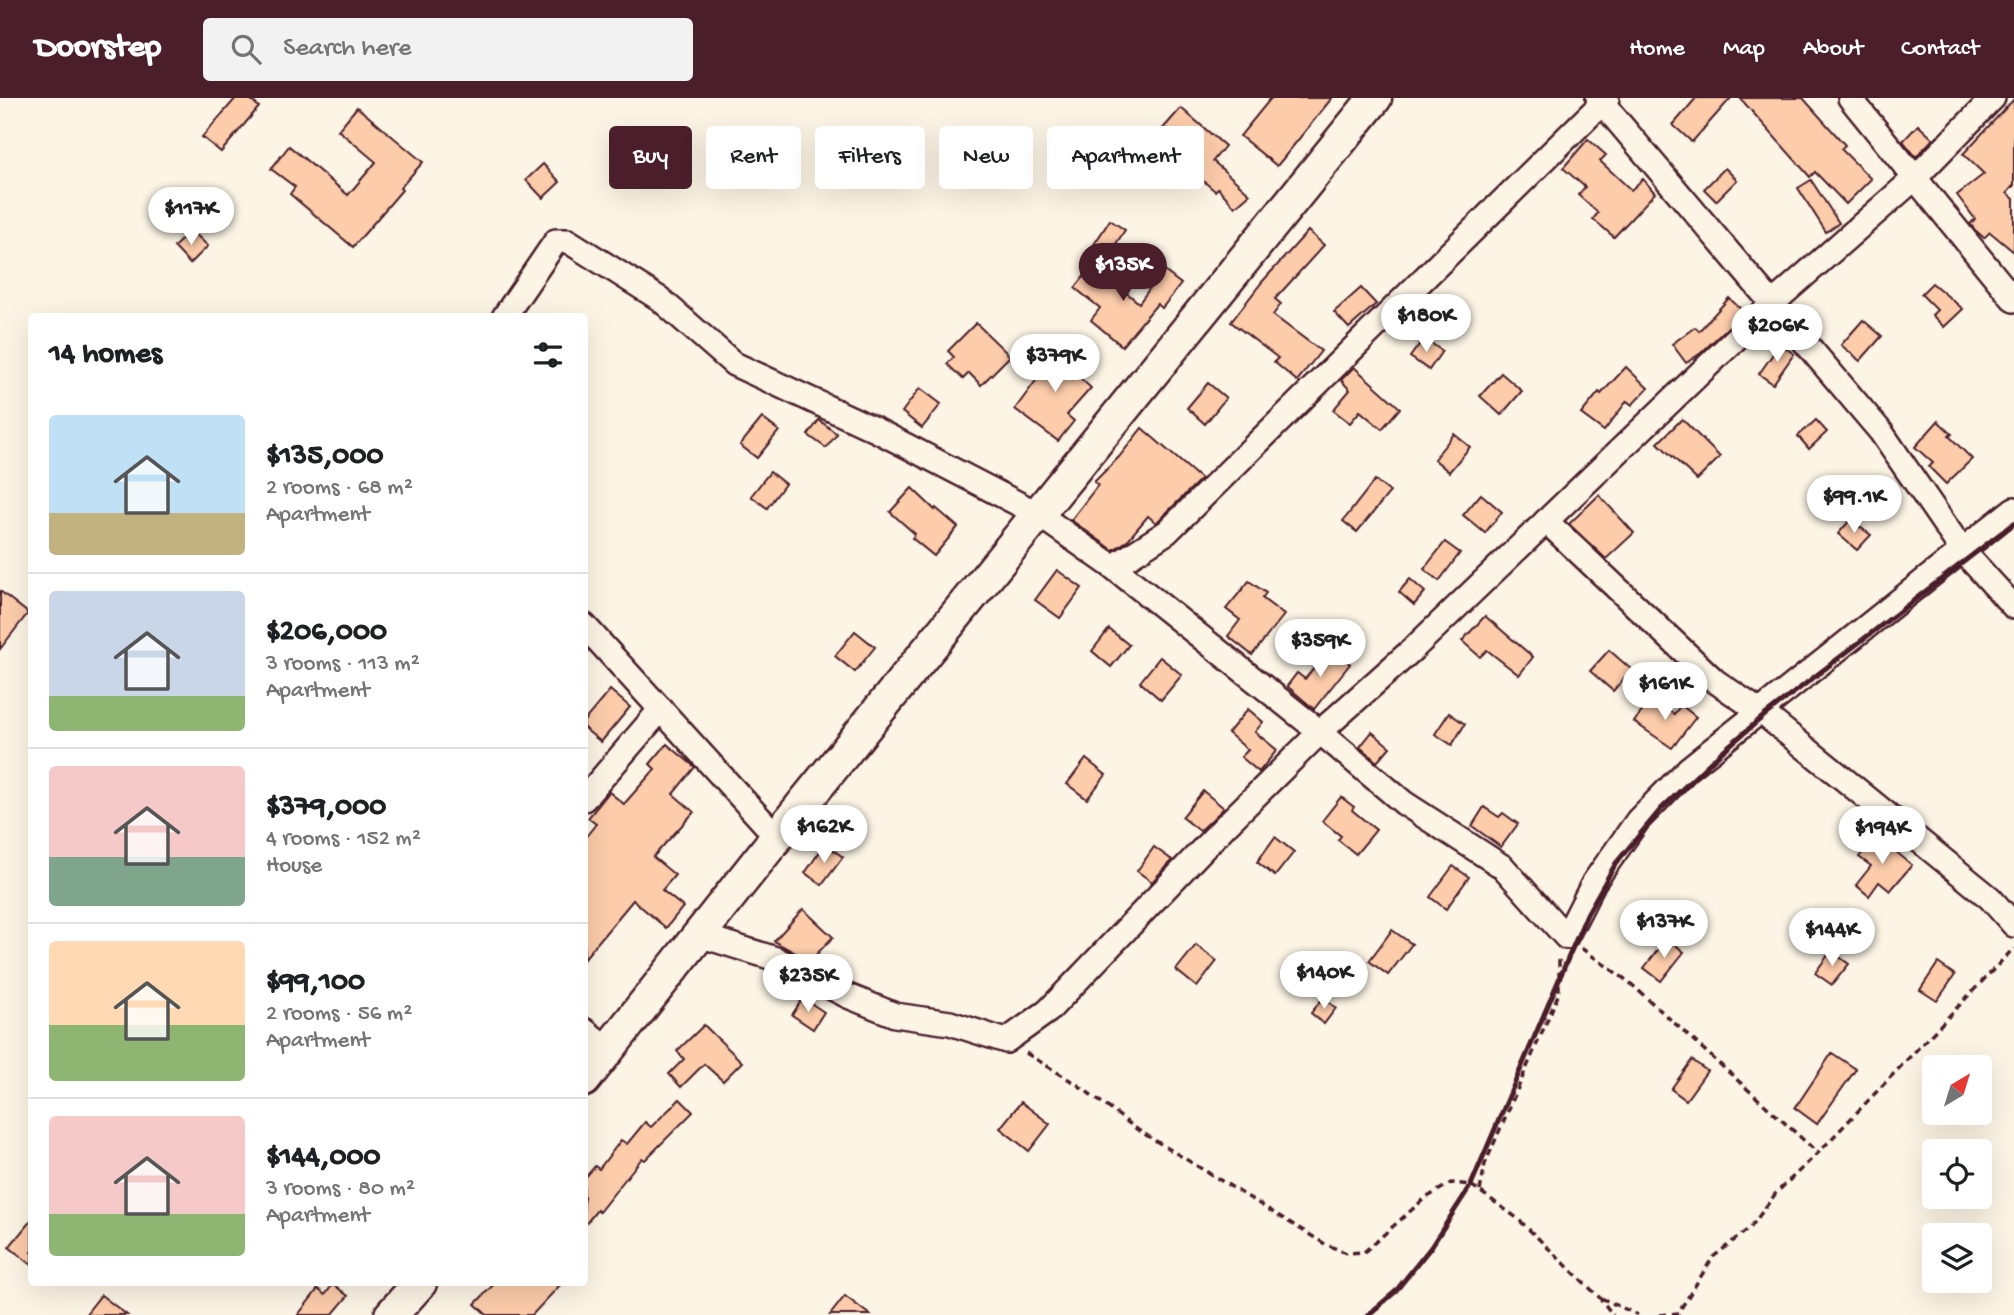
<!DOCTYPE html>
<meta charset="utf-8">
<style>
body{margin:0;font-family:"Gochi Hand",sans-serif;background:#f2f2f2;color:#202124;height:100vh;display:flex;flex-direction:column;font-size:26px;white-space:nowrap}
*{box-sizing:border-box;margin:0}
p{font-size:23px;color:#757577}
.icon{flex:none;width:38px;height:38px;fill:none;stroke:currentColor;stroke-width:2;stroke-linecap:round;stroke-linejoin:round}
.map{position:relative;flex:1;overflow:hidden}
.details{position:absolute;left:28px;top:215px;width:560px;height:973px;display:flex;flex-direction:column;background:#fff;border-radius:7px;box-shadow:0 7px 28px #0002}
.details>*{flex:none}
.banner{position:absolute;left:609px;top:28px;width:665px;height:63px;display:flex;gap:14px}
.needle{width:46px;rotate:38deg}
.fabs{position:absolute;left:1922px;top:957px;display:grid;gap:14px}
.fabs a{display:grid;place-items:center;width:70px;height:70px;border-radius:7px;background:#fff;box-shadow:0 7px 28px #0002;font-size:35px}
.price{position:absolute;translate:-50% -60px;padding:0 16px;border-radius:24px;background:#fff;color:#222;font-size:23px;line-height:46px;filter:drop-shadow(0 2px 4px #0008)}
.price::after{content:'';position:absolute;left:50%;top:42px;width:21px;height:16px;margin-left:-10px;background:inherit;clip-path:polygon(0 0,100% 0,50% 100%)}
.price.selected{background:#4a1f2b;color:#fff}
ul{padding:0;list-style:none}
li{display:flex;align-items:center;gap:21px;height:175px;padding:0 21px}
li+li{border-top:2px solid #e0e0e0}
li span{display:grid;place-items:center;flex:none;width:196px;height:140px;border-radius:7px;color:#555}
li>.icon{margin-inline-start:auto}
span .icon{width:84px;height:84px;fill:#fffc;stroke-width:1}
li b{font-size:30px}
h2{display:flex;justify-content:space-between;align-items:center;height:84px;padding:0 21px;font-size:30px}
.tag{padding:0 24px;border-radius:7px;background:#fff;box-shadow:0 7px 28px #0002;font-size:24px;line-height:63px}
.tag.selected{background:#4a1f2b;color:#fff}
header{display:flex;align-items:center;gap:42px;box-sizing:border-box;height:98px;padding:0 35px;background:#4a1f2b;color:#fff}
header strong{font-size:33px}
nav{display:flex;gap:38px;margin-inline-start:auto;font-size:24px}
.search{width:490px;height:63px;background:#f2f2f2;display:flex;align-items:center;gap:18px;box-sizing:border-box;padding:0 24px;border-radius:7px;color:#757577;font-size:26px}
.map>svg:first-child{display:block}
.building{fill:#fcccab;stroke:#4a1f2b;stroke-width:2}
.lines{fill:none;stroke-linecap:round;stroke-linejoin:round}
.street-casing{stroke:#4a1f2b;stroke-width:28}
.secondary-casing{stroke:#4a1f2b;stroke-width:37}
.path{stroke:#4a1f2b;stroke-width:3.5;stroke-dasharray:7 5;stroke-linecap:butt}
.street{stroke:#fcf5e5;stroke-width:23}
.secondary{stroke:#fcf5e5;stroke-width:32}
.rail{stroke:#4a1f2b;stroke-width:5}
</style>
<header>
<strong>Doorstep</strong>
<div class="search"><svg class="icon" aria-label="search" viewBox="0 0 24 24"><circle cx="10" cy="10" r="6"/><path d="M15 15l6 6"/></svg>Search here</div>
<nav><a>Home</a><a>Map</a><a>About</a><a>Contact</a></nav>
</header>
<div class="map">
<svg width="2014" height="1217" viewBox="0 0 2014 1217">
<rect width="100%" height="100%" fill="#fcf5e5"/>
<filter id="ink" filterUnits="userSpaceOnUse"><feTurbulence type="fractalNoise" baseFrequency=".0143" numOctaves="2"/><feDisplacementMap in="SourceGraphic" scale="14" xChannelSelector="R" yChannelSelector="G"/><feConvolveMatrix kernelMatrix="1 2 1 2 8 2 1 2 1" color-interpolation-filters="sRGB"/></filter>
<g filter="url(#ink)">
<g class="building">
<polygon points="236,0 249,0 259,9 221,54 202,39"/>
<polygon points="1271,0 1332,0 1277,68 1240,38"/>
<polygon points="1696,0 1731,0 1692,44 1673,27"/>
<polygon points="1740,0 1803,0 1845,47 1841,51 1871,81 1846,106 1815,74 1810,79"/>
<polygon points="2014,1 2014,87 2007,95 2014,101 2014,154 1990,134 1984,140 1975,132 1970,126 1975,121 1957,97 1984,76 1963,56"/>
<polygon points="357,9 423,64 400,90 402,92 353,149 290,96 295,89 271,71 289,48 348,97 376,64 338,32"/>
<polygon points="1181,10 1225,48 1213,63 1250,96 1235,109 1218,90 1215,93 1154,41"/>
<polygon points="1918,27 1933,41 1916,59 1903,43"/>
<polygon points="1588,41 1606,57 1600,63 1631,92 1643,81 1655,95 1614,139 1593,121 1598,115 1578,97 1585,89 1563,70"/>
<polygon points="543,66 560,84 543,100 526,82"/>
<polygon points="1725,70 1737,82 1716,103 1704,91"/>
<polygon points="1811,82 1839,125 1826,134 1798,90"/>
<polygon points="1110,122 1125,132 1108,158 1093,148"/>
<polygon points="191,132 208,148 190,166 174,149"/>
<polygon points="1308,133 1324,147 1275,201 1281,206 1273,217 1321,253 1297,283 1274,264 1278,260 1231,224 1262,184"/>
<polygon points="1093,167 1139,205 1163,172 1181,186 1162,210 1157,206 1122,248 1091,222 1100,210 1075,190"/>
<polygon points="1932,185 1963,211 1944,229 1932,217 1937,212 1921,196"/>
<polygon points="1361,190 1376,206 1349,230 1334,214"/>
<polygon points="1729,200 1744,214 1701,255 1686,265 1672,246 1695,229 1699,233"/>
<polygon points="1863,222 1882,238 1860,263 1841,247"/>
<polygon points="976,225 1010,258 981,287 969,275 963,281 947,266 954,259 948,253"/>
<polygon points="1424,240 1442,253 1429,272 1410,259"/>
<polygon points="1066,242 1081,255 1069,270 1091,290 1067,317 1074,323 1058,343 1015,311"/>
<polygon points="1780,246 1794,256 1773,286 1759,276"/>
<polygon points="1354,269 1400,310 1382,331 1360,313 1350,325 1333,312 1350,292 1341,282"/>
<polygon points="1626,269 1648,290 1632,307 1627,303 1604,333 1581,316 1599,294 1601,296"/>
<polygon points="1501,275 1522,293 1501,317 1480,298"/>
<polygon points="1208,285 1226,300 1205,326 1187,310"/>
<polygon points="920,290 941,306 922,330 902,314"/>
<polygon points="762,320 779,333 757,360 740,347"/>
<polygon points="1682,321 1720,359 1697,382 1658,345"/>
<polygon points="819,322 837,336 826,350 808,337"/>
<polygon points="1816,322 1827,334 1809,351 1798,338"/>
<polygon points="1938,323 1952,336 1949,338 1972,361 1946,386 1929,369 1933,365 1915,349"/>
<polygon points="1142,330 1201,381 1158,423 1156,425 1148,418 1127,443 1113,452 1071,422 1098,387 1094,384 1119,359"/>
<polygon points="1454,336 1470,349 1449,374 1434,361"/>
<polygon points="770,374 785,386 767,410 751,398"/>
<polygon points="1375,382 1390,394 1357,434 1343,423"/>
<polygon points="912,390 935,412 936,410 958,429 934,458 912,440 915,436 890,414"/>
<polygon points="1481,396 1502,414 1485,435 1463,417"/>
<polygon points="1599,397 1634,435 1606,461 1569,426"/>
<polygon points="1850,422 1871,437 1857,452 1838,436"/>
<polygon points="1445,444 1460,455 1439,483 1424,471"/>
<polygon points="1057,472 1082,490 1060,520 1035,502"/>
<polygon points="1410,481 1425,494 1414,507 1399,494"/>
<polygon points="1249,483 1266,495 1262,500 1284,517 1252,557 1228,538 1240,522 1226,511"/>
<polygon points="0,493 28,515 0,551"/>
<polygon points="1485,518 1533,559 1519,577 1487,552 1480,559 1462,543"/>
<polygon points="1109,531 1129,547 1111,569 1092,553"/>
<polygon points="855,533 875,549 855,574 835,558"/>
<polygon points="1331,550 1350,566 1314,611 1287,588 1297,575 1305,581"/>
<polygon points="1609,552 1632,572 1613,593 1590,573"/>
<polygon points="1160,559 1182,577 1161,602 1140,584"/>
<polygon points="610,592 630,609 601,644 584,630 584,623"/>
<polygon points="1653,599 1674,616 1681,607 1696,619 1672,650 1634,624"/>
<polygon points="1248,611 1263,624 1255,634 1277,652 1259,674 1241,659 1248,652 1228,635"/>
<polygon points="1449,615 1465,626 1452,647 1435,636"/>
<polygon points="1372,634 1390,649 1377,664 1360,649"/>
<polygon points="667,646 695,669 673,696 694,714 653,759 675,777 662,792 683,809 666,830 633,802 584,861 584,741 596,726 588,720 609,694 624,706 655,671 650,666"/>
<polygon points="1086,661 1106,677 1087,701 1067,686"/>
<polygon points="1203,693 1224,710 1200,733 1182,719"/>
<polygon points="1341,699 1354,709 1352,712 1376,732 1356,756 1338,742 1341,738 1322,723"/>
<polygon points="1484,709 1499,719 1503,715 1518,726 1501,749 1472,728"/>
<polygon points="1876,737 1912,767 1890,793 1879,784 1869,798 1856,787 1871,768 1859,759"/>
<polygon points="1275,739 1294,754 1275,778 1257,764"/>
<polygon points="825,746 843,759 822,787 805,775"/>
<polygon points="1154,749 1172,762 1152,784 1137,773"/>
<polygon points="1453,768 1469,779 1446,811 1430,799"/>
<polygon points="803,811 833,839 810,863 774,843"/>
<polygon points="1392,832 1412,846 1388,877 1369,863"/>
<polygon points="1667,840 1684,854 1661,883 1644,870"/>
<polygon points="1196,847 1217,863 1197,889 1176,872"/>
<polygon points="1831,853 1849,866 1832,887 1815,875"/>
<polygon points="1938,865 1955,877 1937,903 1920,892"/>
<polygon points="803,900 824,914 813,931 792,917"/>
<polygon points="1323,900 1336,910 1324,926 1311,915"/>
<polygon points="704,927 742,964 723,983 704,966 681,989 669,976 684,961 677,953"/>
<polygon points="1832,955 1856,971 1817,1026 1795,1010"/>
<polygon points="1692,962 1707,973 1686,1002 1671,991"/>
<polygon points="680,1001 693,1014 645,1062 642,1060 599,1114 597,1112 584,1128 584,1081 595,1068 599,1071 621,1042 627,1046 645,1024 651,1029"/>
<polygon points="1021,1004 1050,1026 1029,1053 1000,1030"/>
<polygon points="32,1121 32,1167 9,1149"/>
<polygon points="495,1185 562,1185 532,1217 487,1217 475,1206"/>
<polygon points="333,1186 348,1198 332,1217 298,1217 318,1191 325,1197"/>
<polygon points="101,1197 127,1217 85,1217"/>
<polygon points="845,1198 870,1217 830,1217"/>
</g>
<g class="lines">
<defs>
<g id="street">
<polyline points="1598,0 1881,334 1962,452 2014,509"/>
<polyline points="1850,0 2014,202"/>
<polyline points="504,219 556,143 568,143 660,201 734,266 876,332 1038,416 1113,469 1320,634 1404,705 1503,769 1566,839 1594,784 1638,722 1688,671 2014,411"/>
<polyline points="1546,423 1715,583 1765,617 1990,800 2014,827"/>
<polyline points="1113,469 1167,434 1607,0"/>
<polyline points="584,527 777,739"/>
<polyline points="584,701 661,611"/>
<polyline points="699,837 776,861 848,898 895,917 950,925 1006,943 1048,913 1224,729 1320,634 1413,551 1773,205 1915,80 1993,0"/>
<polyline points="584,932 608,951"/>
</g>
<g id="secondary">
<polyline points="584,982 803,706 1375,0"/>
<polyline points="391,1217 420,1185"/>
</g>
</defs>
<use href="#street" class="street-casing"/>
<use href="#secondary" class="secondary-casing"/>
<g class="path">
<polyline points="1581,850 1629,884 1818,1055"/>
<polyline points="1026,955 1078,987 1138,1032 1325,1146 1346,1155 1364,1154 1424,1101 1451,1085 1471,1087 1517,1120 1599,1199 1613,1217"/>
<polyline points="1480,1093 1485,1066 1559,895 1559,858"/>
<polyline points="1601,1200 1638,1217"/>
<polyline points="1660,1217 1678,1215 1713,1159 1751,1129 1776,1095 1818,1055 2014,850"/>
</g>
<use href="#street" class="street"/>
<use href="#secondary" class="secondary"/>
<polyline class="rail" points="1368,1217 1395,1194 1431,1149 1471,1087 1587,816 1616,765 1661,711 1717,658 1765,617 2014,425"/>
</g>
</g>
</svg>
<div class="fabs">
<a><svg class="needle" viewBox="-14 -14 28 28"><path d="M0-13l5 13h-10z" fill="#e53935"/><path d="M0 13l5-13h-10z" fill="#757577"/></svg></a>
<a><svg class="icon" aria-label="locate" viewBox="0 0 24 24"><circle cx="12" cy="12" r="6"/><path d="M12 2v4M12 18v4M2 12h4M18 12h4"/></svg></a>
<a><svg class="icon" aria-label="layers" viewBox="0 0 24 24"><path d="M12 4l9 5-9 5-9-5zM3 14l9 5 9-5"/></svg></a>
</div>
<b class="price" style="left:191px;top:149px">$117K</b>
<b class="price selected" style="left:1123px;top:205px">$135K</b>
<b class="price" style="left:1426px;top:256px">$180K</b>
<b class="price" style="left:1777px;top:266px">$206K</b>
<b class="price" style="left:1055px;top:296px">$379K</b>
<b class="price" style="left:1854px;top:437px">$99.1K</b>
<b class="price" style="left:1320px;top:581px">$359K</b>
<b class="price" style="left:1665px;top:624px">$161K</b>
<b class="price" style="left:824px;top:767px">$162K</b>
<b class="price" style="left:1882px;top:768px">$194K</b>
<b class="price" style="left:1664px;top:862px">$137K</b>
<b class="price" style="left:1832px;top:870px">$144K</b>
<b class="price" style="left:1324px;top:913px">$140K</b>
<b class="price" style="left:808px;top:916px">$235K</b>
<div class="banner">
<a class="tag selected">Buy</a>
<a class="tag">Rent</a>
<a class="tag">Filters</a>
<a class="tag">New</a>
<a class="tag">Apartment</a>
</div>
<section class="details">
<h2>14 homes<svg class="icon" aria-label="filters" viewBox="0 0 24 24"><path d="M4 7h16M4 17h16"/><circle cx="9" cy="7" r="2"/><circle cx="15" cy="17" r="2"/></svg></h2>
<ul>
<li><span style="background:linear-gradient(#bfe0f5 70%,#c2b280 0)"><svg class="icon" aria-label="home" viewBox="0 0 24 24"><path d="M3 11l9-7 9 7M6 9v11h12V9"/></svg></span><div><b>$135,000</b><p>2 rooms · 68 m²</p><p>Apartment</p></div></li>
<li><span style="background:linear-gradient(#c9d6e8 75%,#8fb573 0)"><svg class="icon" aria-label="home" viewBox="0 0 24 24"><path d="M3 11l9-7 9 7M6 9v11h12V9"/></svg></span><div><b>$206,000</b><p>3 rooms · 113 m²</p><p>Apartment</p></div></li>
<li><span style="background:linear-gradient(#f6c9c9 65%,#7fa58c 0)"><svg class="icon" aria-label="home" viewBox="0 0 24 24"><path d="M3 11l9-7 9 7M6 9v11h12V9"/></svg></span><div><b>$379,000</b><p>4 rooms · 152 m²</p><p>House</p></div></li>
<li><span style="background:linear-gradient(#ffd9b3 60%,#8fb573 0)"><svg class="icon" aria-label="home" viewBox="0 0 24 24"><path d="M3 11l9-7 9 7M6 9v11h12V9"/></svg></span><div><b>$99,100</b><p>2 rooms · 56 m²</p><p>Apartment</p></div></li>
<li><span style="background:linear-gradient(#f6c9c9 70%,#8fb573 0)"><svg class="icon" aria-label="home" viewBox="0 0 24 24"><path d="M3 11l9-7 9 7M6 9v11h12V9"/></svg></span><div><b>$144,000</b><p>3 rooms · 80 m²</p><p>Apartment</p></div></li>
</ul>
</section>
</div>
